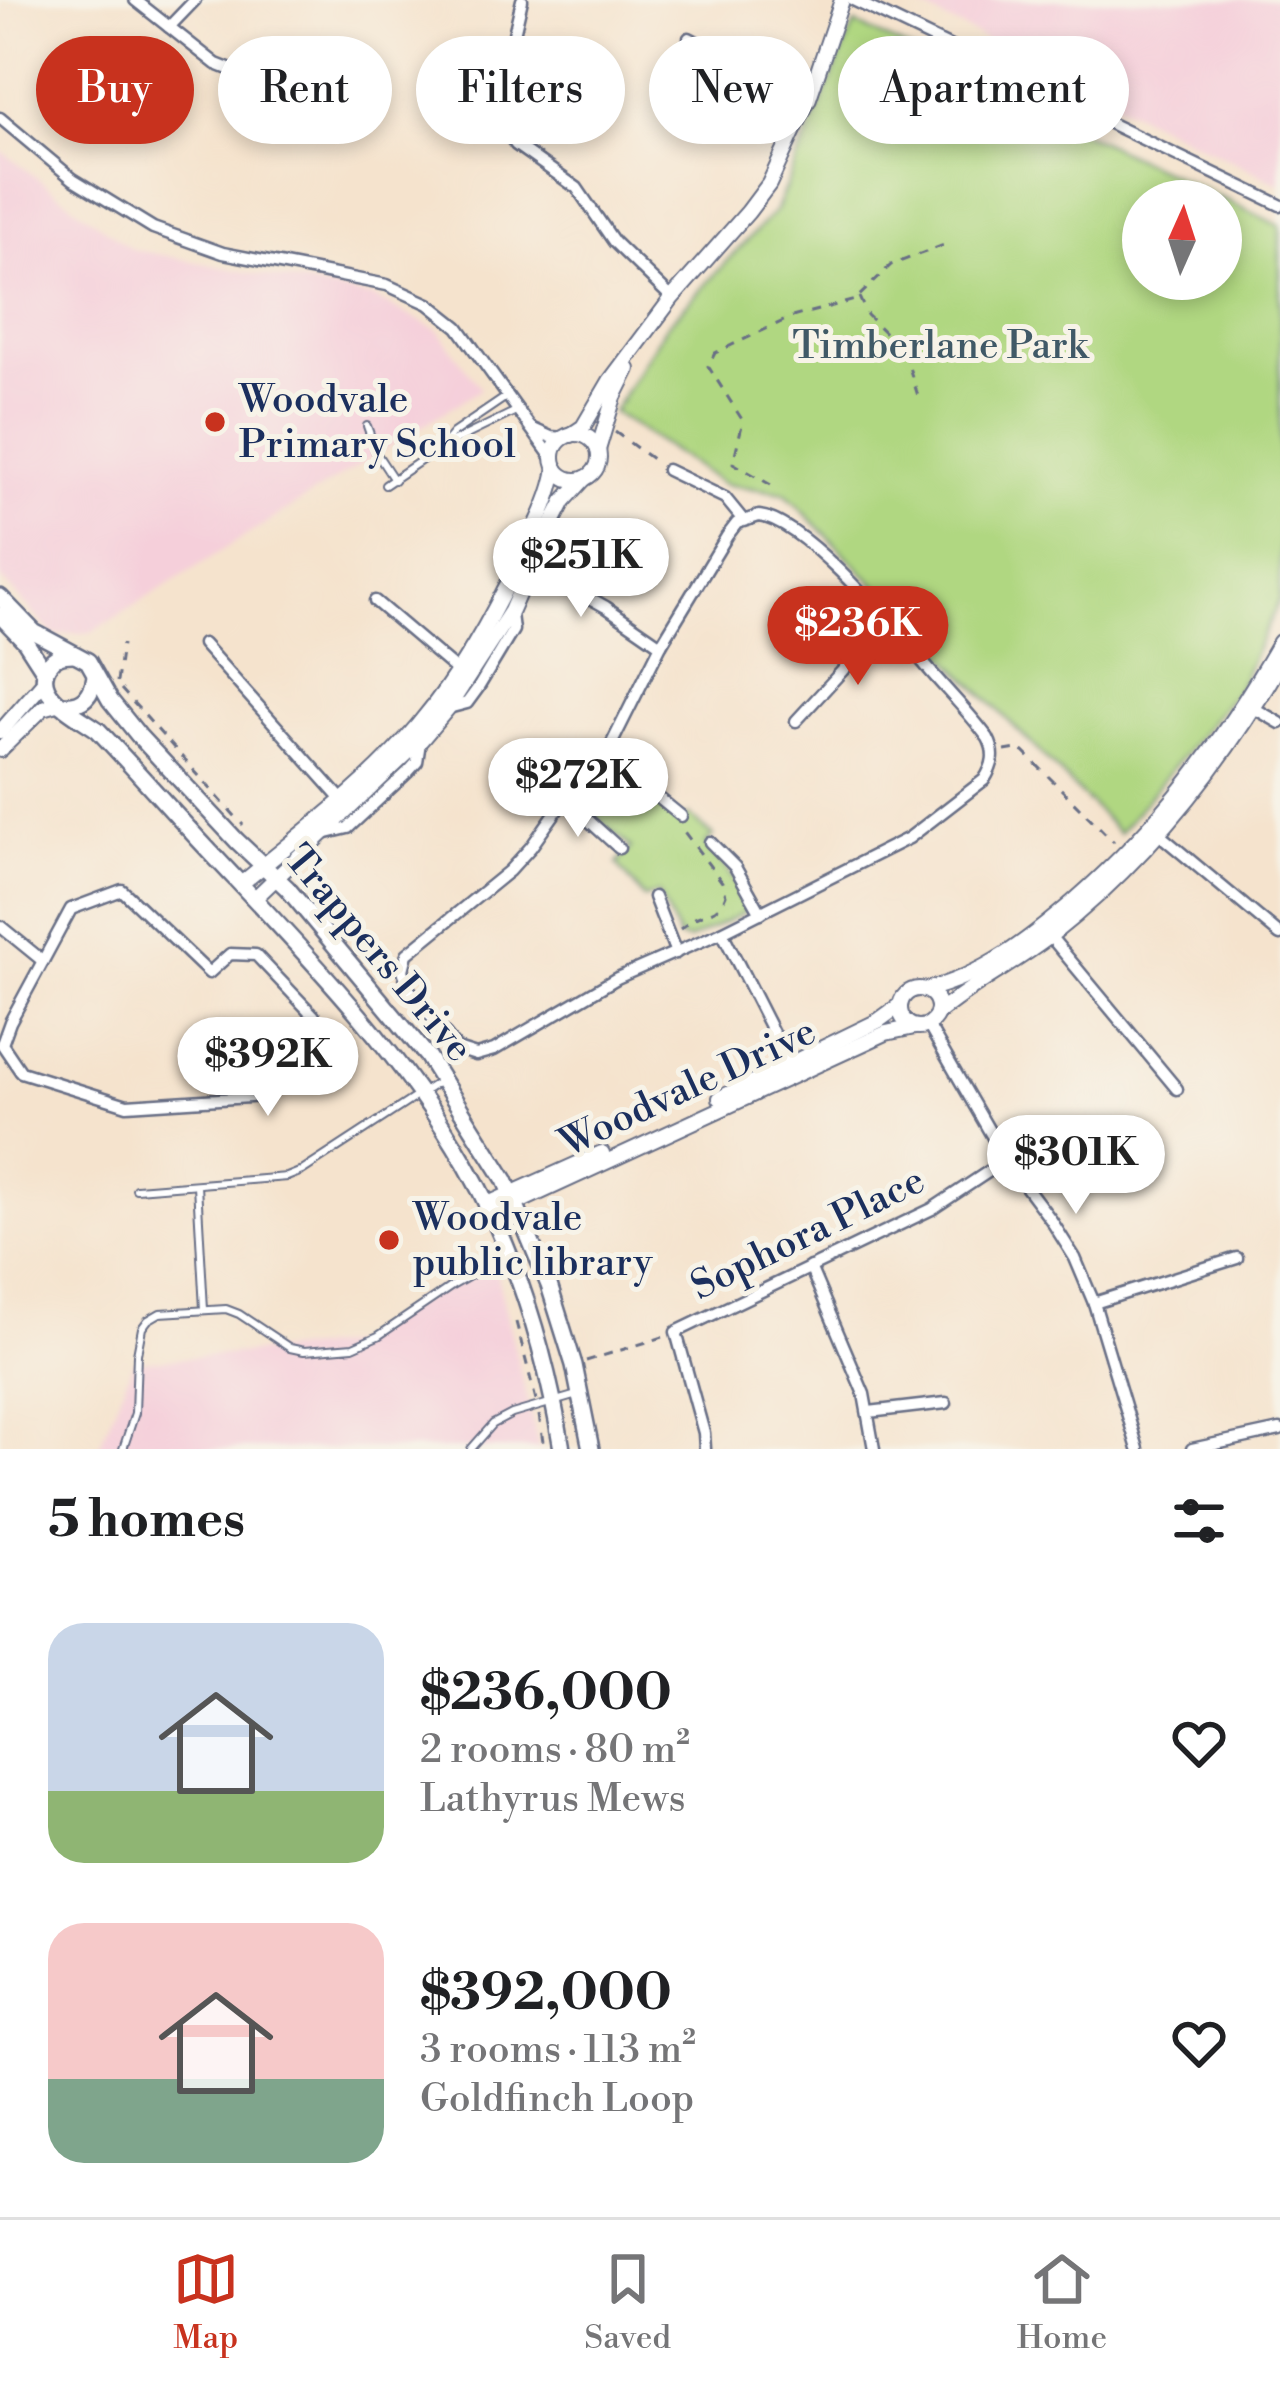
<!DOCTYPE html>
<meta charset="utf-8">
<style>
body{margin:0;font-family:"Libre Bodoni",serif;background:#f2f2f2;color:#202124;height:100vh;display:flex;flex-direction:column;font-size:45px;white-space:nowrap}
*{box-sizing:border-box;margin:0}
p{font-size:39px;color:#757577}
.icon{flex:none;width:66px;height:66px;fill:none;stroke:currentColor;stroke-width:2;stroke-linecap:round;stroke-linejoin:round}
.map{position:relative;height:1449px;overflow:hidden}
.panel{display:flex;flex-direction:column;background:#fff;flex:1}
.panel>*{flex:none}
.banner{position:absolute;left:36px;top:36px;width:1209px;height:108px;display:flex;gap:24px}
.needle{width:78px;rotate:3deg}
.fabs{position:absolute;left:1122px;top:180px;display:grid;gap:24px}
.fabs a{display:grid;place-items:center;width:120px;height:120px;border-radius:50%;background:#fff;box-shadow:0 6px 18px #0003;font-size:60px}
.price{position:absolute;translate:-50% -102px;padding:0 27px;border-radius:42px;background:#fff;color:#222;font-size:39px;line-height:78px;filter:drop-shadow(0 3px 6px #0008)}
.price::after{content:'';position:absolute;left:50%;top:72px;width:36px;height:27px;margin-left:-18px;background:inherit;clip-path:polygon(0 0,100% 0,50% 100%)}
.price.active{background:#c8321e;color:#fff}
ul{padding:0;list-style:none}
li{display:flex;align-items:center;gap:36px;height:300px;padding:0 48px}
li span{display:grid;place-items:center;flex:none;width:336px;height:240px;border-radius:36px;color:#555}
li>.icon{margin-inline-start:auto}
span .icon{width:144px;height:144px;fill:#fffc;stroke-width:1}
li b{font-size:51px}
h2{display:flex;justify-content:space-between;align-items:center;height:144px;padding:0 48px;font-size:51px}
.tag{padding:0 42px;border-radius:54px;background:#fff;box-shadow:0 6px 18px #0003;font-size:42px;line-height:108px}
.tag.active{background:#c8321e;color:#fff}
.tabs{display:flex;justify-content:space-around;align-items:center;height:168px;border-top:3px solid #e0e0e0;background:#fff;font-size:33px;color:#757577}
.tabs a{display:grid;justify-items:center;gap:6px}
.tabs .active{color:#c8321e}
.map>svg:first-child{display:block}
.built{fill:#f5cfda}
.green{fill:#b0d781;stroke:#668370;stroke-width:3;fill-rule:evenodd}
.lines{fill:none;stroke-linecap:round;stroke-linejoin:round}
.service-casing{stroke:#676e85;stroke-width:10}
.minor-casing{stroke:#676e85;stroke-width:15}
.tertiary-casing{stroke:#676e85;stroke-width:18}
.secondary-casing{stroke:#676e85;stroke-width:20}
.path{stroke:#676e85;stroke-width:3;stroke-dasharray:9 9;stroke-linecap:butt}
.service{stroke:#fff;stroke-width:6}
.minor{stroke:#fff;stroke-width:10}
.tertiary{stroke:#fff;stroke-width:14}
.secondary{stroke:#fff;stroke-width:15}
.poi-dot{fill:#c8321e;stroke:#f7f3e8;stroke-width:4.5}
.labels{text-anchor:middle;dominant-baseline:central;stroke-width:10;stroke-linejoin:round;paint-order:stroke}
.park-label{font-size:39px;fill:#405967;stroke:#f7f3e8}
.poi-label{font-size:39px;fill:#1b2f5e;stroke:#f7f3e8;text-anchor:start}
.street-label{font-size:39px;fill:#1b2f5e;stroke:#f7f3e8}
</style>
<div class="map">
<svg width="1280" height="1449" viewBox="0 0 1280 1449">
<rect width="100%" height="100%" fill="#f7f3e8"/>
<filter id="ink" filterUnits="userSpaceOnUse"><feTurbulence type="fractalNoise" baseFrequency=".00833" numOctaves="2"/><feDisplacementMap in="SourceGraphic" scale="24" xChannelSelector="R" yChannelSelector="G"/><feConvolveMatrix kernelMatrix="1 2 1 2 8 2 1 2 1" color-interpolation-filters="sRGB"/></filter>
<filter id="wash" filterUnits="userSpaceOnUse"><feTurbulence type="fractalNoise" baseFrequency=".004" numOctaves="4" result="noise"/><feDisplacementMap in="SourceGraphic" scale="48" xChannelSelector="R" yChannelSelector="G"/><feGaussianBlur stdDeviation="2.7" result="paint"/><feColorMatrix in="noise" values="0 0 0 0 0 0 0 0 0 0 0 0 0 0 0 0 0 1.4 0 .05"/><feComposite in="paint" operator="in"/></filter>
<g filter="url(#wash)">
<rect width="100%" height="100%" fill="#f5e3cd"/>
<g class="built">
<polygon points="905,0 1280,0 1280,184"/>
<polygon points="0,150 132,249 374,298 438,330 481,389 92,632 53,635 0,577"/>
<polygon points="492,1255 539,1449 98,1449 133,1362 351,1345"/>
</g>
<g class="green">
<path d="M855,24L1280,226V599L1238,689L1119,833L785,493L723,484L613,412L666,326L776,210ZM1143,201H1221V279H1143Z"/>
<path d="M603,768H610L649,793L680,823L689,815L713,836L706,844C722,863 736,880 747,903L745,912L689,940L679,938L658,893L644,898L617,864L631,848L577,799V795Z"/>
</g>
</g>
<g filter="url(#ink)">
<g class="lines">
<defs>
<g id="service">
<polyline points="367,426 377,454 394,480"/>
<polyline points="441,447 453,433 506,397"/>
<polyline points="385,485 438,449 516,411"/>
<polyline points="197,1185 204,1309"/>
<polyline points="136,1189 287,1177 302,1171 440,1081"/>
<polyline points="123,1449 135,1413 137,1354 142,1328 148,1320 160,1313 226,1309 239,1314 290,1348 304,1351 353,1347 378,1336 452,1286 505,1256"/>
<polyline points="471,1449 493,1424 512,1414 577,1395"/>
</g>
<g id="minor">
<polyline points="135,0 216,64 254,79 339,96"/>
<polyline points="522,0 499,98 499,122 516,145 577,188 614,242 672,298"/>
<polyline points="853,0 1280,205"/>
<polyline points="169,27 195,0"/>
<polyline points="689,38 809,98"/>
<polyline points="0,118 73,179 153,228 223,253 387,285 429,304 458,327 553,459"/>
<polyline points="531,428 551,437 564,438"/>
<polyline points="667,470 725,498 743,520"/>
<path d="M759,516C805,521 894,629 926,666C946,690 969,712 988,738C996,753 994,765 984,780L909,838L722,932L617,978L494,1050L476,1055L457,1049L409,989L403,970L407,954L509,871L531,847L565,799L606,755L661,645L727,536L737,523Z"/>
<polyline points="528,564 606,607 661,645"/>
<polyline points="375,601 461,674"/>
<polyline points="203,644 344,802"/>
<polyline points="1252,707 1280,723"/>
<polyline points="448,708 467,703 478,688 513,630 511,614"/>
<polyline points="796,721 843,670 890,625"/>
<polyline points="606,755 681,816"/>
<polyline points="565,799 619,848"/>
<polyline points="1154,830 1280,935"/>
<polyline points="327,833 348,828 408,772 417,762 420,742"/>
<polyline points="710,842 735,867 761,913"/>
<polygon points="122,890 209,973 230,954 256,955 314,1016 318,1044 265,1096 127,1105 21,1072 2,1044 10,1022 71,909"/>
<polyline points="654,897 676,953"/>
<polyline points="0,926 43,961"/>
<polyline points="1045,930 1177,1089"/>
<polyline points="722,932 791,1068"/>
<polyline points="928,1025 1006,1160 1051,1220 1075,1258 1094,1303 1138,1449"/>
<polyline points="810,1267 864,1394 874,1449"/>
<polyline points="1094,1303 1237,1258"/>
<polyline points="869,1412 946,1403"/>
<polyline points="705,1449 704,1433 676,1332 932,1209 1006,1160"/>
<polyline points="1192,1449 1280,1430"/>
</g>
<g id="tertiary">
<circle cx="576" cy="457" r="23"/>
<polyline points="571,435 583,427 610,381 672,298 748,212 769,184 809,98 842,0"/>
<polyline points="598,450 614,397 628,369"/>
<polyline points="0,732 44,682"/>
<polyline points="0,750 43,708 61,703"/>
<path d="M241,884C301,834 368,785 418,725C460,675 491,619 519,561C533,531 551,501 556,468"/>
<polyline points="255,898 421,740 448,708 511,611 531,565 564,501 585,478"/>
<circle cx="919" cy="1008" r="19"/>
<path d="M925,990C983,976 1030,939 1074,901C1164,822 1221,745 1280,642"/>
<path d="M937,1014C972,984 1014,964 1050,936C1145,861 1220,768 1280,664"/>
<polyline points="720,1098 878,1021 900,1005"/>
<polyline points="486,1205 602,1153"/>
<polyline points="491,1215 886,1033 915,1027"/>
</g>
<g id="secondary">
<polyline points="0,597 34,632 88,661 110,700 139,736 237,841 287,888 427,1056 505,1180 549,1285 574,1365 591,1449"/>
<polyline points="0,615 25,641 45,672"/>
<path d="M73,654C62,654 54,656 48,666C31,694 79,716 98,730C138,772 176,816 216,858C306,954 399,1049 465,1163C515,1250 546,1351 562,1449"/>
<path d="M63,704C84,706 92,695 95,676"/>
</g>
</defs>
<use href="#service" class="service-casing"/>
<use href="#minor" class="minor-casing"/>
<use href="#tertiary" class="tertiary-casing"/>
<use href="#secondary" class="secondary-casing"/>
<g class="path">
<polyline points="859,297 867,315 904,351 918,396"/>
<polyline points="615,432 656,462"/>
<polyline points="771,485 733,463 743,421 708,366 715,353 792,317 855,300 891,265 944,245"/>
<polyline points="117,682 122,644"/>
<polyline points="121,689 243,825"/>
<polyline points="1005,751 1017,749 1024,752 1114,842"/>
<polyline points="680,929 695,918 715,910 722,904 726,895 722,882 682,829"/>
<polyline points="516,1322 536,1400"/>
<polyline points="586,1361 663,1337"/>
<polyline points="539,1415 544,1449"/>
</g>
<use href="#service" class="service"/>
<use href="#minor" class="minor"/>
<use href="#tertiary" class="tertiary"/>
<use href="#secondary" class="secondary"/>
</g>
</g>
<g class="poi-dot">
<circle cx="215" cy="422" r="12"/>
<circle cx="389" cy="1240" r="12"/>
</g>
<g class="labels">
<g class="park-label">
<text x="940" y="346">Timberlane Park</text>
</g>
<g class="poi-label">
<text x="239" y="400">Woodvale<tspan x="239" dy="45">Primary School</tspan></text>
<text x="413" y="1218">Woodvale<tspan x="413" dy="45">public library</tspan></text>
</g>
<g class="street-label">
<text transform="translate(378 954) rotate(50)">Trappers Drive</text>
<text transform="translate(688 1088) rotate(-25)">Woodvale Drive</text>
<text transform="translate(808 1234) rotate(-26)">Sophora Place</text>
</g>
</g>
</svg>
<div class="fabs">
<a><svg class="needle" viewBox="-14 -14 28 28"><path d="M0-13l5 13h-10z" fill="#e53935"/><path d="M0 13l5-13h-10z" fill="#757577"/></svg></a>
</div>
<b class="price" style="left:581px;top:620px">$251K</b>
<b class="price active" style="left:858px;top:688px">$236K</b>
<b class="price" style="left:578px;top:840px">$272K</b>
<b class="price" style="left:268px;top:1119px">$392K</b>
<b class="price" style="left:1076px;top:1217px">$301K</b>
<div class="banner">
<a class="tag active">Buy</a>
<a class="tag">Rent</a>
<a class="tag">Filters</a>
<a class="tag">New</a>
<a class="tag">Apartment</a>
</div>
</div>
<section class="panel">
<h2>5 homes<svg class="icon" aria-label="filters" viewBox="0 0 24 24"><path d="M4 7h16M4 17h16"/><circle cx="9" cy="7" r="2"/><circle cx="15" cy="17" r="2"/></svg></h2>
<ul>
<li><span style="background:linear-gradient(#c9d6e8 70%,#8fb573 0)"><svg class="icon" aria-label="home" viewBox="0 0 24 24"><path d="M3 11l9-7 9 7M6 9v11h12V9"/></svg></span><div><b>$236,000</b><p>2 rooms · 80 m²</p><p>Lathyrus Mews</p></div><svg class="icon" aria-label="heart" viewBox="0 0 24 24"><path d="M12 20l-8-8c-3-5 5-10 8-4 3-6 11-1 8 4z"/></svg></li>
<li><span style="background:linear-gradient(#f6c9c9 65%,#7fa58c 0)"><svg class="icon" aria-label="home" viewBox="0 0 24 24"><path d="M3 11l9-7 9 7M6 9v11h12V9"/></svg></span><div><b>$392,000</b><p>3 rooms · 113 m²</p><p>Goldfinch Loop</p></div><svg class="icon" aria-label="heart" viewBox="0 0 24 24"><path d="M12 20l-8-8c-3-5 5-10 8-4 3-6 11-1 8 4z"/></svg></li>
</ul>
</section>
<nav class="tabs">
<a class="active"><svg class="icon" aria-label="map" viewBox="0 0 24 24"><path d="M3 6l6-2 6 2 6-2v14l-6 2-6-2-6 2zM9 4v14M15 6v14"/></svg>Map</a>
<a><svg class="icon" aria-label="saved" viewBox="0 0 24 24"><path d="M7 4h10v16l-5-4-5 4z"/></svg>Saved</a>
<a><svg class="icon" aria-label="home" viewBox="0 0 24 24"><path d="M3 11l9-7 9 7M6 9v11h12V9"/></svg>Home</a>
</nav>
